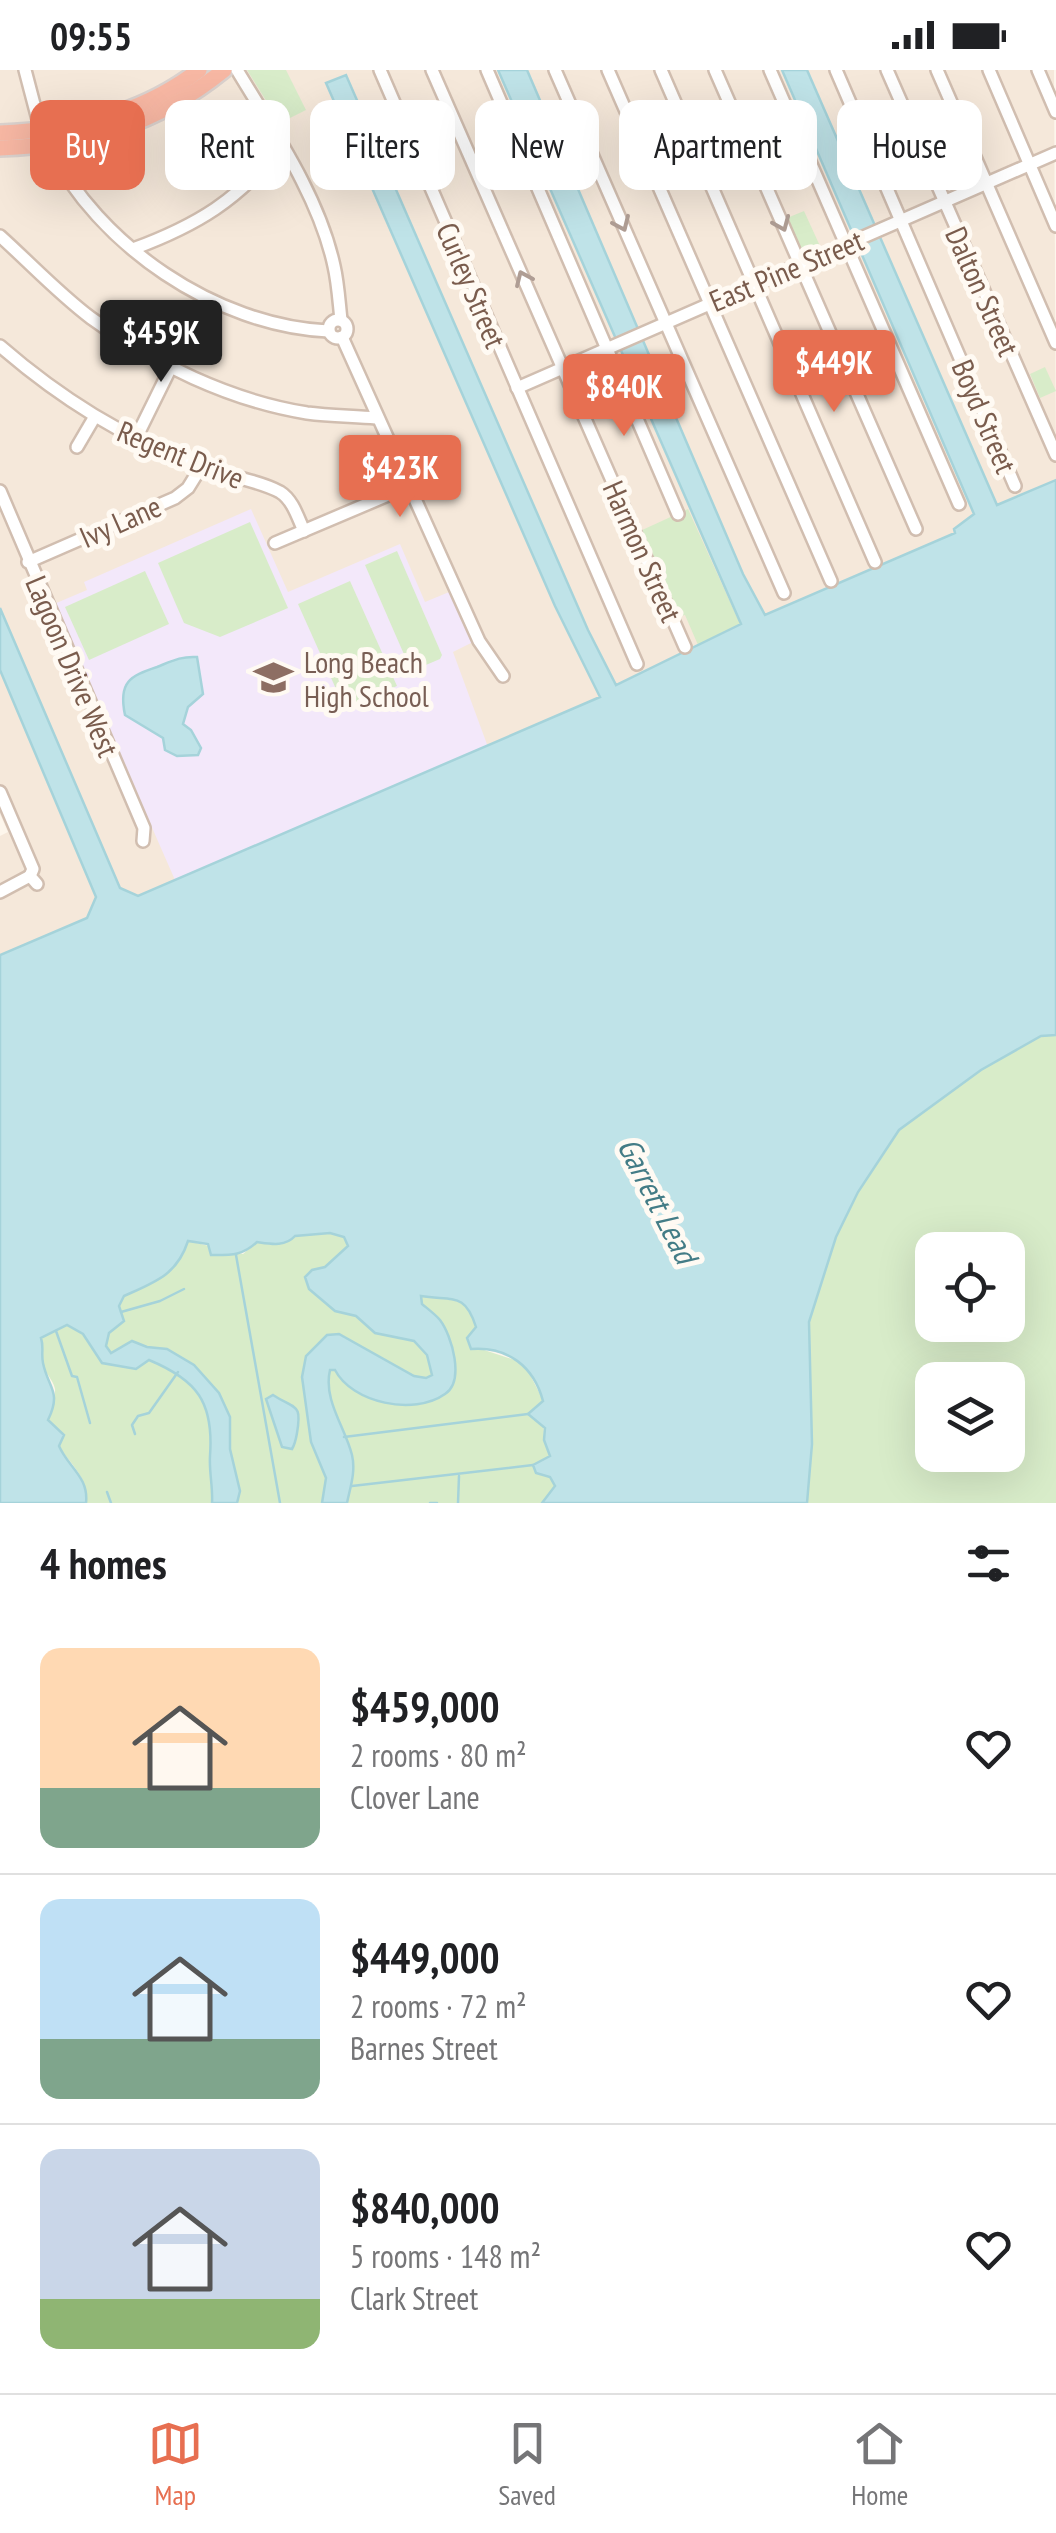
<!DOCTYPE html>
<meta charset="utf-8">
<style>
body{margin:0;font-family:"PT Sans Narrow",sans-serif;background:#f6f6f6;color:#202124;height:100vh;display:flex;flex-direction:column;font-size:38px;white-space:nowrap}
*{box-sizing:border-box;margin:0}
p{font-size:32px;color:#757577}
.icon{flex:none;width:55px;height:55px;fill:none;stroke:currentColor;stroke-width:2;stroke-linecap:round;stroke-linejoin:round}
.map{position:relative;height:1433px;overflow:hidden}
.side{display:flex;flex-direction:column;background:#fff;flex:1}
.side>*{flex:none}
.guide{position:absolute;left:30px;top:30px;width:998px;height:90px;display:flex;gap:20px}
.tools{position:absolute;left:915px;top:1162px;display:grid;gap:20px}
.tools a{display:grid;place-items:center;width:110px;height:110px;border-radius:20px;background:#fff;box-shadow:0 10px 40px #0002;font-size:50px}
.price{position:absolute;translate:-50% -85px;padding:0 22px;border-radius:10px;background:#e76f51;color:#fff;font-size:32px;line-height:65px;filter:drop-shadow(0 2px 5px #0008)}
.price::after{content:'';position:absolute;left:50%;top:60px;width:30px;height:22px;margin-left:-15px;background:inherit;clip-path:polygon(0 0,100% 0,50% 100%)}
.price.current{background:#222;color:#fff}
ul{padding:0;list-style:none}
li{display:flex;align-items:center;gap:30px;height:250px;padding:0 40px}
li+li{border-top:2px solid #e0e0e0}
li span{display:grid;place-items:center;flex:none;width:280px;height:200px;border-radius:20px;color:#555}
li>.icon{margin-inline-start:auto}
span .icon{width:120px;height:120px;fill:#fffc;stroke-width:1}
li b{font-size:42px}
h2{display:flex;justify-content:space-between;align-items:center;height:120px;padding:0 40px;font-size:42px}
.pill{padding:0 35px;border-radius:20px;background:#fff;box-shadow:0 10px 40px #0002;font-size:35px;line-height:90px}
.pill.current{background:#e76f51;color:#fff}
.status{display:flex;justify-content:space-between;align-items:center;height:70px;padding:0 50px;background:#fff;direction:ltr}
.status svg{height:28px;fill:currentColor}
.dock{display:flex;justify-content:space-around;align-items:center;height:140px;border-top:2px solid #e0e0e0;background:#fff;font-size:28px;color:#757577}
.dock a{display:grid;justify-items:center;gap:5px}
.dock .current{color:#e76f51}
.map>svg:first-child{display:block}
.residential{fill:#f5e8da}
.education{fill:#f3e8fa}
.green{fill:#d8ecc9;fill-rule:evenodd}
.water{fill:#bfe3e8;stroke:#a5d3da;stroke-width:2.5}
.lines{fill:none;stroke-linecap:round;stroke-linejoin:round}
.stream{stroke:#a5d3da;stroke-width:2.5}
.minor-casing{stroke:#d1beb0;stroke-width:16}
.highway-casing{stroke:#dad1cd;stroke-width:20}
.minor{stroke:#fff;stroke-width:11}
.highway{stroke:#f7b7a3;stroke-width:15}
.oneway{stroke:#af9d94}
.labels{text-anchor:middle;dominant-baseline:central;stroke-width:10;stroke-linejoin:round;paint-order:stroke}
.street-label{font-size:30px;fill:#7a5c4d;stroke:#fffaf3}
.education-label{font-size:30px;fill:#785e54;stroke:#fffaf3;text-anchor:start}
.water-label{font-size:32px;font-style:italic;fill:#437c86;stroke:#fffaf3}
</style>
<div class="status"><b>09:55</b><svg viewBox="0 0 49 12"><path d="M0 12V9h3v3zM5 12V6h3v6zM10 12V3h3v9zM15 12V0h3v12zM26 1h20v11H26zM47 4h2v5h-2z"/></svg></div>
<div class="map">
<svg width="1056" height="1433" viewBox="0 0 1056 1433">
<rect width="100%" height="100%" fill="#fdf6ec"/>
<g class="residential">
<polygon points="0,0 498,0 741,554 616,615 588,560 346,6 327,12 555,536 600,627 138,826 120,818 0,538"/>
<polygon points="527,0 782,0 974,444 955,459 956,463 765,546 743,504"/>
<polygon points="807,0 1054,0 1056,410 997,435"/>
<polygon points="0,600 96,827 87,848 0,885 0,766 8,762 0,744"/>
</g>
<polygon class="education" points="251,439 288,522 400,474 425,532 454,520 477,570 453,582 488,677 175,810 54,534 87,520 84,512"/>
<g class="green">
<polygon points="247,0 286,0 306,40 280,53"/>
<polygon points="804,141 820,176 803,183 787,148"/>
<polygon points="1045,297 1056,321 1040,328 1030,304"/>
<polygon points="688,439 740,554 698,575 685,545 678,547 640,461"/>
<polygon points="250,452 288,538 220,567 184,553 158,493"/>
<polygon points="397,481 442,585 440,589 414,600 410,598 365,495"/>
<polygon points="145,501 169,554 89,590 65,537"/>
<polygon points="350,511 397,616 345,639 298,534"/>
<path d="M1056,965V1433H807L812,1374L809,1252L836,1167L858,1122L899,1060L981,1000L1041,966ZM932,1180H1008V1255H932ZM932,1310H1008V1385H932Z"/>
<path d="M330,1163L344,1167L348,1176L325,1197L312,1200L335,1241L356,1246L375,1263L420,1225C453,1231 465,1221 476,1258L467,1268L478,1278L524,1293L543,1330L544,1370L550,1387L534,1395L550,1407L555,1416L542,1433H86C91,1399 51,1383 48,1350C47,1340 56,1329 55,1319C53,1309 43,1301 42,1291C41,1282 44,1277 41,1268L67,1255L84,1264L109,1263L124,1226C155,1212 177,1205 188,1171L243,1184L257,1172C270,1174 285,1177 295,1166Z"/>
</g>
<g class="water">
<path d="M498,0H527L743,504L765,545L955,463L954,459L974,444L782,0H807L997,435L1056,410V965L1041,966L981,1000L899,1060L858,1122L836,1167L809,1252L812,1374L807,1433H542L555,1416L550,1407L536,1403L533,1395L550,1386L544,1370L545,1358L528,1344L543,1331C534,1297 508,1276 471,1279L467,1268L476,1257C465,1222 453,1231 421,1226L422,1234C428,1239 436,1245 440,1250C452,1266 465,1311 445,1324C414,1346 352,1333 335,1300H330C323,1330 345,1357 352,1385C356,1402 350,1418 347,1433H322L326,1408L311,1372L302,1307L306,1286L327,1265L339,1264L414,1306L426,1308L432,1305L427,1285L414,1271L375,1263L356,1246L335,1241L309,1219L305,1207L312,1200L325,1197L348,1176L344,1167L330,1163L295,1166C285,1177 271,1174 257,1172C242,1186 231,1185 211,1185L208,1174L188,1171C177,1205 155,1212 124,1226L119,1236L124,1251L109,1263L106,1276L111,1283L132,1271L147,1277L167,1279L194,1295L219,1323L230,1347V1379L240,1421L237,1433H212C213,1417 209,1402 210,1386C214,1332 197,1310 149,1290L136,1299L102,1293L83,1264L67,1255L41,1268C44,1277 41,1284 43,1293C48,1318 62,1321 48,1350L64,1365L59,1376C68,1397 89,1407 86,1433H0V885L87,848L96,827L0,600V538L120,818L138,826L600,627L555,536L326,13L346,5L588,560L616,615L741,554Z"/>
<path d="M197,587L203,624L188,637L183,654L191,660L201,678L198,685L177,686L165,680L163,668L125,645C118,612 130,606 157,597C172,591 181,586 197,587Z"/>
<path d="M273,1325C296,1340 302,1333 297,1363C296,1369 295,1374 292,1379L282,1377L266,1329Z"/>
</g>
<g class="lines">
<g class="stream">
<polyline points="236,1185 280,1433"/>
<polyline points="121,1242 160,1231 184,1219"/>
<polyline points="56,1261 72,1306 77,1307 90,1353"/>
<polyline points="135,1364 132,1355 138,1346 149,1343 178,1302"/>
<polyline points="344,1367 528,1344"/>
<polyline points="352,1416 533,1395"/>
<polyline points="107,1422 111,1433"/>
<polyline points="430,1433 437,1433"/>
<polyline points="458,1433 459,1406"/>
</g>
<defs>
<g id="minor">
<polyline points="25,0 41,61"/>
<path d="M237,0C273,60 319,126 334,196C338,213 339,232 341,250"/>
<polyline points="380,0 637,594"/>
<polyline points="432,0 685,577"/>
<polyline points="487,0 678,444"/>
<polyline points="555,0 784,523"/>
<polyline points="608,0 831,511"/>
<polyline points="661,0 875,492"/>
<polyline points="715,0 916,459"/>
<polyline points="770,0 959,434"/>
<polyline points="836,0 1015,416"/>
<polyline points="887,0 1056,385"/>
<polyline points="937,0 1056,273"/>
<polyline points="989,0 1056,156"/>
<polyline points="1038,0 1056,42"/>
<path d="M49,76C98,175 216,256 328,261"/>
<path d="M0,166C30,193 59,224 91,248C152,293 231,331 307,343C330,346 353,346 376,348"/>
<path d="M133,179C198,155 238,130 282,76"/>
<circle cx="338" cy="259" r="9"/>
<polyline points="342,267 479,571 503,606"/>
<path d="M0,276C61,329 123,367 198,396C223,406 256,409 280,422C293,430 298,448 304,461"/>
<polyline points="517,318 1056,83"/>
<polyline points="135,370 171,297"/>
<polyline points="77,377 94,348"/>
<polyline points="0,421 144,758 143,771"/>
<polyline points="275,473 407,417"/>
<polyline points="28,492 175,428 188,418 201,397"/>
<polyline points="0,722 33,799 30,806 37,814"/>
<polyline points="0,822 30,806"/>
</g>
<g id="highway">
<path d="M0,63C72,60 141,45 199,0"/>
<path d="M0,78C87,75 156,55 224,0"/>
</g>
</defs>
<use href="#minor" class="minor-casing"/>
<use href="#highway" class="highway-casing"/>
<use href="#minor" class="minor"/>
<use href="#highway" class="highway"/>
</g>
<defs><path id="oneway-chevron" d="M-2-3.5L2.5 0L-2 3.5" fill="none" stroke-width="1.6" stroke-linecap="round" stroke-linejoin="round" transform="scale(2.5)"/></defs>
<g class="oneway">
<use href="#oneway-chevron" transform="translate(622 154) rotate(66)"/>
<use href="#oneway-chevron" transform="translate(782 154) rotate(67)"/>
<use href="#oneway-chevron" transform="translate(523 208) rotate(-114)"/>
</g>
<defs>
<symbol id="school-bare" viewBox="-9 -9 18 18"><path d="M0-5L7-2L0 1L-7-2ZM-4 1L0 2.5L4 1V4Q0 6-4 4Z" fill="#8d6e63" stroke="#fffaf3" stroke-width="2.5" paint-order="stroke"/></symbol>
</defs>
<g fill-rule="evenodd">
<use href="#school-bare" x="246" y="580" width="55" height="55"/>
</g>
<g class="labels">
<g class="street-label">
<text transform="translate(786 200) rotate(-23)">East Pine Street</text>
<text transform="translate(472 215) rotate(67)">Curley Street</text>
<text transform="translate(983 221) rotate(66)">Dalton Street</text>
<text transform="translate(985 346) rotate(67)">Boyd Street</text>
<text transform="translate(181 384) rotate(22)">Regent Drive</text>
<text transform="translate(120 451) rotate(-24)">Ivy Lane</text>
<text transform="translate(643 481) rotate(66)">Harmon Street</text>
<text transform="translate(73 596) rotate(67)">Lagoon Drive West</text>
</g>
<g class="education-label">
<text x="304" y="591">Long Beach<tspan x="304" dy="34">High School</tspan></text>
</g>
<g class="water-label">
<text transform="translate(658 1130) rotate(63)">Garrett Lead</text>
</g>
</g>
</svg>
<div class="tools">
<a><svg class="icon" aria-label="locate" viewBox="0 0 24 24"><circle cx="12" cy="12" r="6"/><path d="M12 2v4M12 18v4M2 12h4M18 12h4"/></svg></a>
<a><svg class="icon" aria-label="layers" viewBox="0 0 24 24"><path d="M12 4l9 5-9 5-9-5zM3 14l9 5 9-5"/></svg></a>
</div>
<b class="price current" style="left:161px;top:315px">$459K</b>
<b class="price" style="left:834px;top:345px">$449K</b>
<b class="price" style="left:624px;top:369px">$840K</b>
<b class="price" style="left:400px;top:450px">$423K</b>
<div class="guide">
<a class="pill current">Buy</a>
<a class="pill">Rent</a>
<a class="pill">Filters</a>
<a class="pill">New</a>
<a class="pill">Apartment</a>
<a class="pill">House</a>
</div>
</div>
<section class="side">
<h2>4 homes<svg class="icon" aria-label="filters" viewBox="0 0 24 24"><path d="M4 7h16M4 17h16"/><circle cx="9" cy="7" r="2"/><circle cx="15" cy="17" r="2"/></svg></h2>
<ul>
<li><span style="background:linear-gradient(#ffd9b3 70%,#7fa58c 0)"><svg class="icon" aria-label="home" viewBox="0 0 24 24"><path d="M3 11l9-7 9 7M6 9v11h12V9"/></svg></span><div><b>$459,000</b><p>2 rooms · 80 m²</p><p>Clover Lane</p></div><svg class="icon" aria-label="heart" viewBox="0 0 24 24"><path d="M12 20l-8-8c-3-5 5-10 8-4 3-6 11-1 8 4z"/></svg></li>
<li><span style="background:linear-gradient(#bfe0f5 70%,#7fa58c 0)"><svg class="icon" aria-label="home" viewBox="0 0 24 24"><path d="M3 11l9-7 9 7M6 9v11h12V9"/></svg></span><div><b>$449,000</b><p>2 rooms · 72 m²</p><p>Barnes Street</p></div><svg class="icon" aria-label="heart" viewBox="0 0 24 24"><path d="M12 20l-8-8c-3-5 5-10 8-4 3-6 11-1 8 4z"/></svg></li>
<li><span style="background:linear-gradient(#c9d6e8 75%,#8fb573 0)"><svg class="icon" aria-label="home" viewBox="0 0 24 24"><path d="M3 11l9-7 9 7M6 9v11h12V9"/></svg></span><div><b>$840,000</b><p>5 rooms · 148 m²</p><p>Clark Street</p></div><svg class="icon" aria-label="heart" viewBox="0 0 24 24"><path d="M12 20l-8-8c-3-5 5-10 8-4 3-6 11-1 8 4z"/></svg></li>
</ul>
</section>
<nav class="dock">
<a class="current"><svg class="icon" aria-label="map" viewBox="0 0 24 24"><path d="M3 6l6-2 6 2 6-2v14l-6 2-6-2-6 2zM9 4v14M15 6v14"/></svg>Map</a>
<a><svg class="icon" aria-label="saved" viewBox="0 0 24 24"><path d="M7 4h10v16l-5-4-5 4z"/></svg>Saved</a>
<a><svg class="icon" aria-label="home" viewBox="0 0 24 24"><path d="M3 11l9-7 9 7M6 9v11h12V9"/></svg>Home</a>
</nav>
